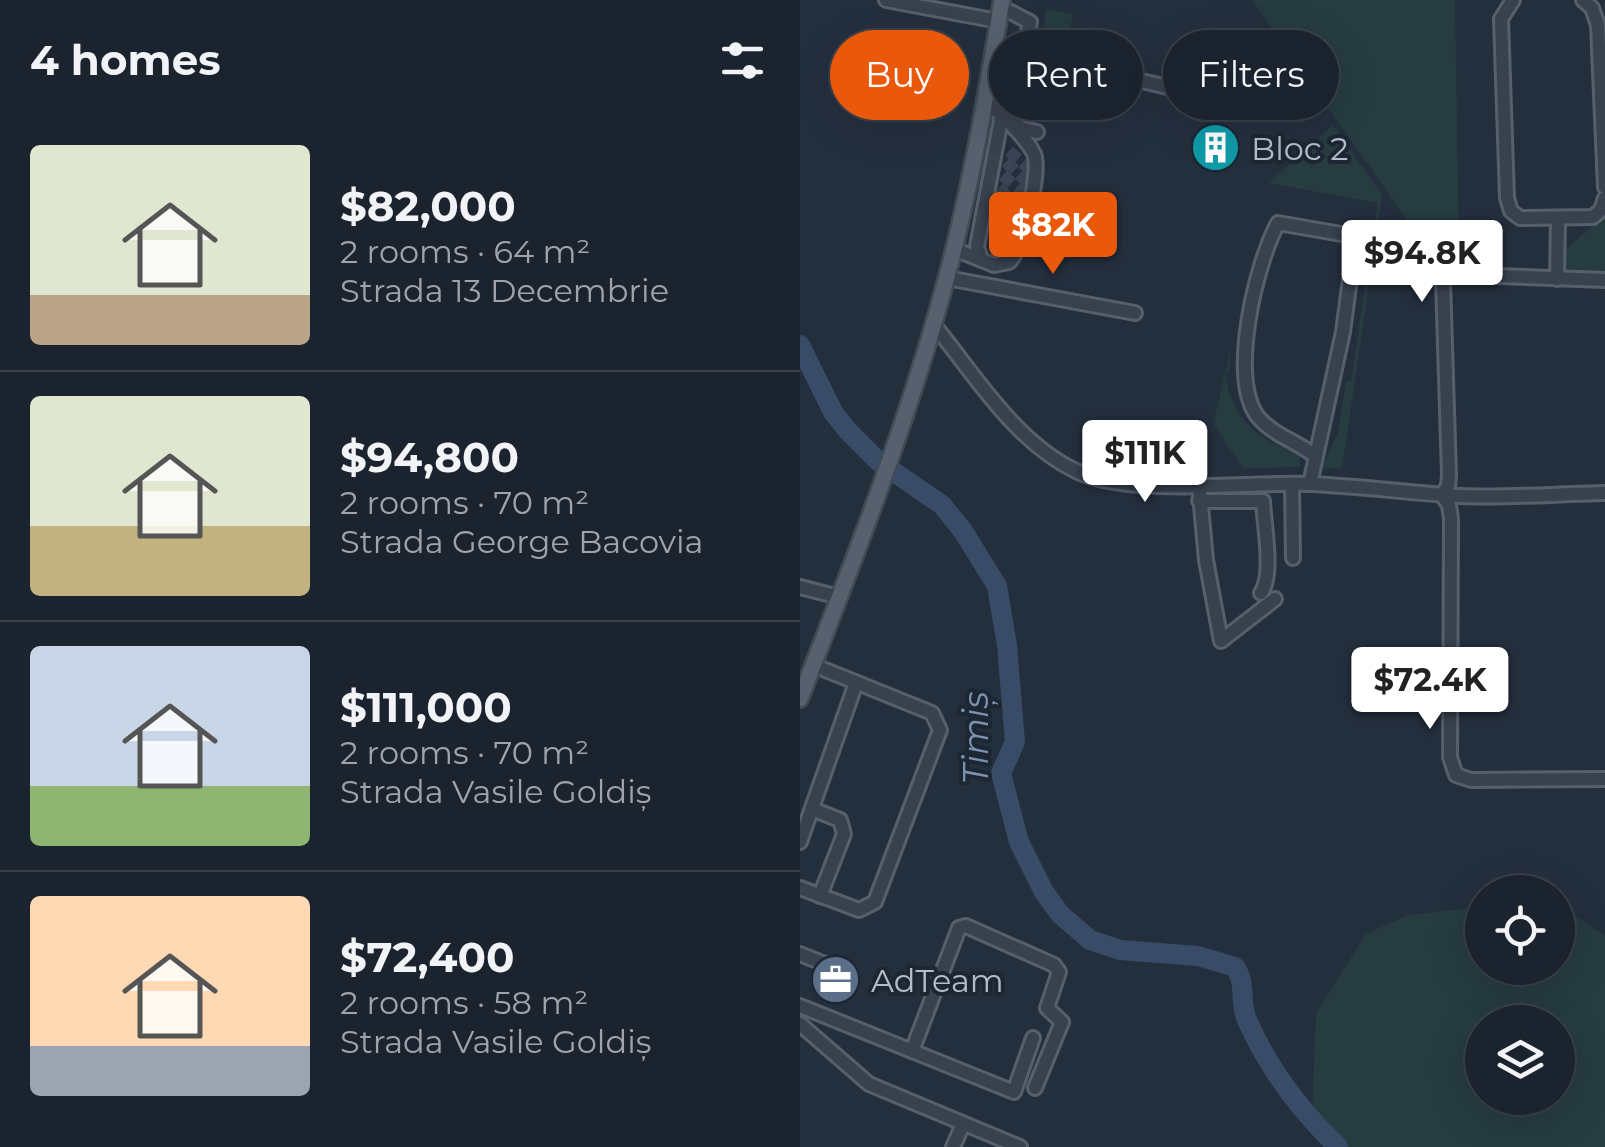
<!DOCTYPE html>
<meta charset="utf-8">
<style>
body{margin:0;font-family:Montserrat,sans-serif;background:#282f3a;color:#f1f3f6;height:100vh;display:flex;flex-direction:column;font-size:38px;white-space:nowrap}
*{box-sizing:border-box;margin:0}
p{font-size:32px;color:#a0a4aa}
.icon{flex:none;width:55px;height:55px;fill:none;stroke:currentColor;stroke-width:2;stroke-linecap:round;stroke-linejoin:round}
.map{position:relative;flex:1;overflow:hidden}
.drawer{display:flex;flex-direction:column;background:#1b232e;width:800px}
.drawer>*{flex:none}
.top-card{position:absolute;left:30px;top:30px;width:625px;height:90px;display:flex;gap:20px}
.tools{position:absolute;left:665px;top:875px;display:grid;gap:20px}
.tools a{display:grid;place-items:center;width:110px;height:110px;border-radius:50%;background:#1b232e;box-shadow:0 10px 40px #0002,0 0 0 2px #39404a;font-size:50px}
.price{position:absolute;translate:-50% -85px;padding:0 22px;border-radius:10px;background:#fff;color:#222;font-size:32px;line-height:65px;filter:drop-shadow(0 2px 5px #0008)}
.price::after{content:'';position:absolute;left:50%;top:60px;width:30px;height:22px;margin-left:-15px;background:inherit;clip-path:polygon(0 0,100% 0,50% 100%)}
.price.selected{background:#ea580c;color:#fff}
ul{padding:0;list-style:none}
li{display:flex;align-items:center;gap:30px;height:250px;padding:0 30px}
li+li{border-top:2px solid #39404a}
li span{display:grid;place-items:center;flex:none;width:280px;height:200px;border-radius:10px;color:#555}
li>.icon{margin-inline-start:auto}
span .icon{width:120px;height:120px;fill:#fffc;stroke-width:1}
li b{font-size:42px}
h2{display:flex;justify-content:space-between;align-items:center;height:120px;padding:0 30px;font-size:42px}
.chip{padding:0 35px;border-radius:45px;background:#1b232e;box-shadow:0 10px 40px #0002,0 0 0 2px #39404a;font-size:35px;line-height:90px}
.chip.selected{background:#ea580c;color:#fff}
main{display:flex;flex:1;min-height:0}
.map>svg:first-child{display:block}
.green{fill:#263c3f;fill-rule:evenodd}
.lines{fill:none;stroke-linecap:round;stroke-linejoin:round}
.river{stroke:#394c67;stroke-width:20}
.minor-tunnel{stroke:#3a4453;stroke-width:12;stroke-dasharray:12 6;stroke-linecap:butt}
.minor-casing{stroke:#565f6c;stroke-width:18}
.major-casing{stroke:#414a57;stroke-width:20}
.minor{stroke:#38414e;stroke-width:12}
.major{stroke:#56606e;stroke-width:15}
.labels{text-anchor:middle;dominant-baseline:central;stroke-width:8;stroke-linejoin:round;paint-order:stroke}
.poi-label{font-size:32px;fill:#b4bcc9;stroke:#1d2633;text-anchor:start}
.water-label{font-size:35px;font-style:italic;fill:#7c92b1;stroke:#1d2633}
</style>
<main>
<section class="drawer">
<h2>4 homes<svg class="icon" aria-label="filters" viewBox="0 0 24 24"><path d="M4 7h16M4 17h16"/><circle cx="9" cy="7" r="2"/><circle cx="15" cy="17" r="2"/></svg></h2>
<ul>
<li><span style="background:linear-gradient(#dfe7d0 75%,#b9a48a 0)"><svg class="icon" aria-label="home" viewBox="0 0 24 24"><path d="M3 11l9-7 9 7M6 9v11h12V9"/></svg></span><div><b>$82,000</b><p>2 rooms · 64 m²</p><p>Strada 13 Decembrie</p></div></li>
<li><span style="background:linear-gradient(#dfe7d0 65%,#c2b280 0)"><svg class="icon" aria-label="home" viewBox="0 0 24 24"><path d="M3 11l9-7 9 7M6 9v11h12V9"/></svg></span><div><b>$94,800</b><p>2 rooms · 70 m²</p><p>Strada George Bacovia</p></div></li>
<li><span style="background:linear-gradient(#c9d6e8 70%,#8fb573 0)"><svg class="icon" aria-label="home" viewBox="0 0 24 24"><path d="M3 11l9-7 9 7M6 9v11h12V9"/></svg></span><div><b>$111,000</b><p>2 rooms · 70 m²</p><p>Strada Vasile Goldiș</p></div></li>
<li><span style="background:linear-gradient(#ffd9b3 75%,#9aa5b1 0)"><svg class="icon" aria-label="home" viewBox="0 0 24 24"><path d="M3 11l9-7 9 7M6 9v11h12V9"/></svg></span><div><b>$72,400</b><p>2 rooms · 58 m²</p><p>Strada Vasile Goldiș</p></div></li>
</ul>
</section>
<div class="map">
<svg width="805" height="1147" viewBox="0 0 805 1147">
<rect width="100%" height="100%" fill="#242f3e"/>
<g class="green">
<polygon points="452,0 655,0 659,256 634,258"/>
<polygon points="247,9 273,14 265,55 238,49"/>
<polygon points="533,125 582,195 542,469 521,468 538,433 546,381 551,381 578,203 469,183"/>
<polygon points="805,210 805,275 761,275 763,251 801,219"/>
<path d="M430,352V370L426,372C428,416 459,442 499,453L500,467L443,468L413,424Z"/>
<path d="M758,904L805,936V1147H525L512,1115L516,1013L566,934L608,915L682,907V968H758ZM682,1022H758V1098H682Z"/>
</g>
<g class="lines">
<path class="river" d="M0,345L33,412L48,431L78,461L142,505L163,531L197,586L207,645L215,742L201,773L219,842L244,892L260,914L290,940L320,950L398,956L435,967C447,984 439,1002 447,1020C468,1068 500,1110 538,1147"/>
<g class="minor-tunnel">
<polyline points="209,151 229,169"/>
<polyline points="206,162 227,182"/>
<polyline points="203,175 226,196"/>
<polyline points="199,188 222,211"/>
<polyline points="196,200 219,223"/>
</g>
<defs>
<g id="minor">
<polyline points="86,0 198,21"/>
<polyline points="713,0 701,19 707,198 711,211 720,218 793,217 801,210 805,198"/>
<polyline points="783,0 792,8 798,25 805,187"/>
<polyline points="201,7 230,22 211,120 204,116"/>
<polyline points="223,53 431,102"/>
<polyline points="213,122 223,129 237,132"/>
<path d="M154,249L194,265L209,262C223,250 241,171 234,154C226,137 199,112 184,100"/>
<polyline points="181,260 177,246 202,115"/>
<polyline points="147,278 335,313"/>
<polyline points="757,279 758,218"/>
<path d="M134,325C175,375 215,442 276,471C330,497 446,482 509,484C560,486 610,493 661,496C708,498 757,494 805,493"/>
<polyline points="399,484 406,560 421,641 475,599"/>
<polyline points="492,484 493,558"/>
<path d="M510,484L543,332L555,241L547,235L478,223C456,263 428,379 458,417C474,436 497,441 515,456"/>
<polyline points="642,495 649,505 651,519 650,757 656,775 671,780 805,779"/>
<polyline points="642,495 648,486 649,475 643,280 645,274 805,280"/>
<path d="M399,501H463C464,525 474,575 461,593"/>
<polyline points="0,587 39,597"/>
<polyline points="12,809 40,820 44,834 20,896"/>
<polyline points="0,842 56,683"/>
<polyline points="0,888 59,910 75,902 140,730 132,713 13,665"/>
<polyline points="0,954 40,970"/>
<polyline points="0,1006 214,1092 233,1038"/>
<polyline points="0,1024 69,1084 220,1147"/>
<polyline points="112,1051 159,928 166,926 254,965 259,972 247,1008 262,1022 235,1088"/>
<polyline points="153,1147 163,1124"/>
</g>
<path id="major" d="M0,699C54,560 109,420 147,276C171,186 187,92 202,0"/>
</defs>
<use href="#minor" class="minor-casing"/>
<use href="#major" class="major-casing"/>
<use href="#minor" class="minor"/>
<use href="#major" class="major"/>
</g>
<defs>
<symbol id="building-disc" viewBox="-11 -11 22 22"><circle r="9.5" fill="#0f9aa8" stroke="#1d2633"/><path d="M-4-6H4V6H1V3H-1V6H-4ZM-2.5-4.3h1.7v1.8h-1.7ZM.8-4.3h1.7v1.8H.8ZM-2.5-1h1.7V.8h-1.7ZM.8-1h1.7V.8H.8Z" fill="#fff"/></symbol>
<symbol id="office-disc" viewBox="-11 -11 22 22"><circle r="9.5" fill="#5c6f8a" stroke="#1d2633"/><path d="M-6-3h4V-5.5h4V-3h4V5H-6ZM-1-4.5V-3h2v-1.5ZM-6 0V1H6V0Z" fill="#fff"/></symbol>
</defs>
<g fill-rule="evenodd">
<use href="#building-disc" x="388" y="120" width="55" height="55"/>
<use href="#office-disc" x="8" y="952" width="55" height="55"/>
</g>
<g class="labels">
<g class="poi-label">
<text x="451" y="148">Bloc 2</text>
<text x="71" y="980">AdTeam</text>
</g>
<g class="water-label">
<text transform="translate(175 738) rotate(-90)">Timiș</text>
</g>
</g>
</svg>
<div class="tools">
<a><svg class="icon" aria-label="locate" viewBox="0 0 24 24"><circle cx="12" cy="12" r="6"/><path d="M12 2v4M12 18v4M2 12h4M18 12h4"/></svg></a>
<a><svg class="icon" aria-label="layers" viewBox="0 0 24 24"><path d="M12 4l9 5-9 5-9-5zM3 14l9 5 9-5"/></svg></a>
</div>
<b class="price selected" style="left:253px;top:277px">$82K</b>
<b class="price" style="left:622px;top:305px">$94.8K</b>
<b class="price" style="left:345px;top:505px">$111K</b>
<b class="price" style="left:630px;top:732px">$72.4K</b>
<div class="top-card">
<a class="chip selected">Buy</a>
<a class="chip">Rent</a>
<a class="chip">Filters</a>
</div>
</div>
</main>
